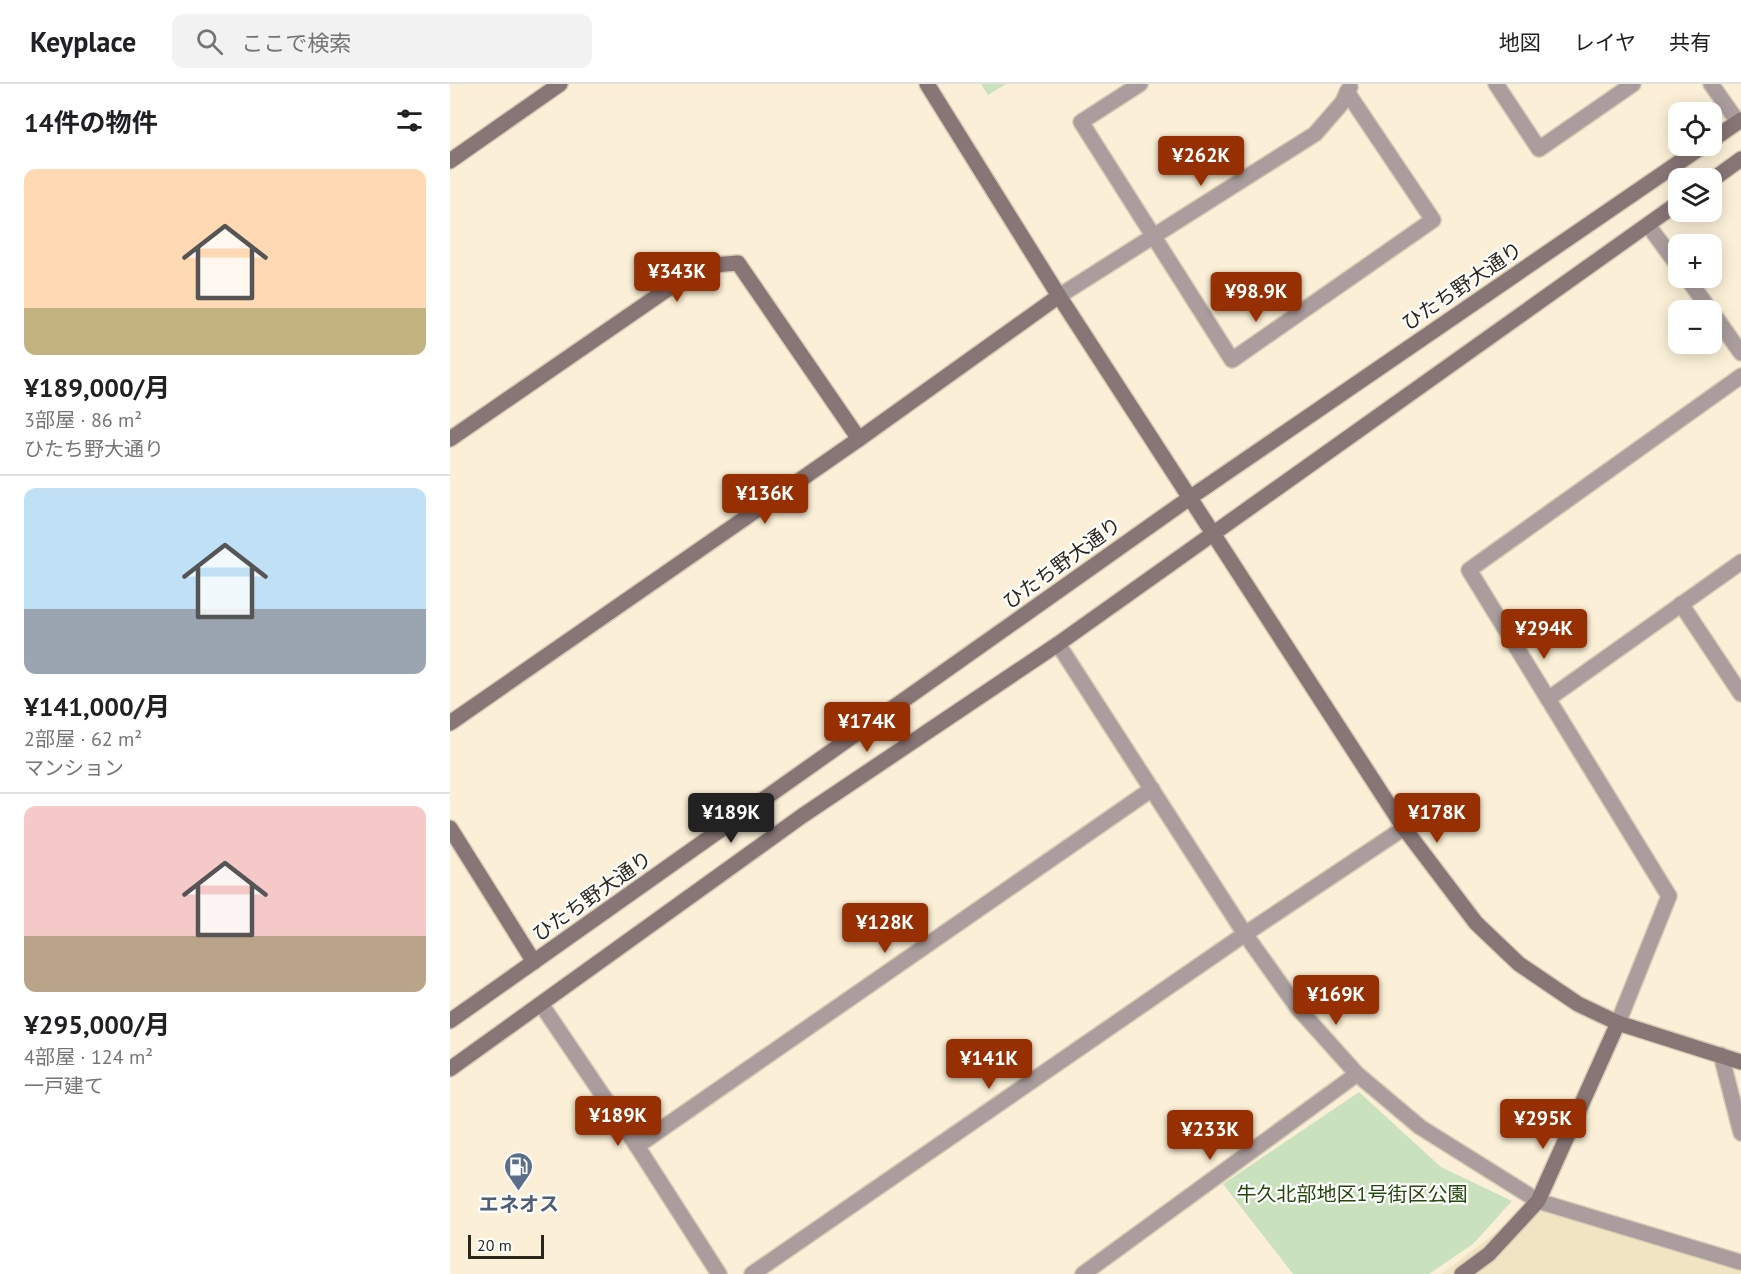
<!DOCTYPE html>
<html lang="ja">
<meta charset="utf-8">
<style>
body{margin:0;font-family:"PT Sans","Noto Sans JP",sans-serif;background:#f2f2f2;color:#202124;height:100vh;display:flex;flex-direction:column;font-size:22px;white-space:nowrap}
*{box-sizing:border-box;margin:0}
p{font-size:20px;color:#757577}
.icon{flex:none;width:33px;height:33px;fill:none;stroke:currentColor;stroke-width:2;stroke-linecap:round;stroke-linejoin:round}
.map{position:relative;flex:1;overflow:hidden}
.sheet{display:flex;flex-direction:column;background:#fff;width:450px}
.sheet>*{flex:none}
.buttons{position:absolute;left:1218px;top:18px;display:grid;gap:12px}
.buttons a{display:grid;place-items:center;width:54px;height:54px;border-radius:12px;background:#fff;box-shadow:0 3px 15px #0003;font-size:30px}
.scale{position:absolute;left:18px;bottom:15px;width:76px;box-sizing:border-box;padding-left:6px;border:3px solid #29261c;border-top:0;font-size:16px;line-height:21px;white-space:nowrap;color:#29261c;-webkit-text-stroke:4px #fff;paint-order:stroke}
.price{position:absolute;translate:-50% -51px;padding:0 14px;border-radius:6px;background:#963002;color:#fff;font-size:20px;line-height:39px;filter:drop-shadow(0 2px 3px #0008)}
.price::after{content:'';position:absolute;left:50%;top:36px;width:18px;height:14px;margin-left:-9px;background:inherit;clip-path:polygon(0 0,100% 0,50% 100%)}
.price.selected{background:#222;color:#fff}
ul{padding:0;list-style:none}
li{display:grid;align-content:center;gap:12px;height:318px;padding:0 24px}
li+li{border-top:2px solid #e0e0e0}
li span{display:grid;place-items:center;height:186px;border-radius:12px;color:#555}
li>.icon{margin-inline-start:auto}
span .icon{width:108px;height:108px;fill:#fffc;stroke-width:1}
li b{font-size:26px}
h2{display:flex;justify-content:space-between;align-items:center;height:72px;padding:0 24px;font-size:26px}
header{display:flex;align-items:center;gap:36px;box-sizing:border-box;height:84px;padding:0 30px;background:#fff;border-bottom:2px solid #e0e0e0}
header strong{font-size:28px}
nav{display:flex;gap:33px;margin-inline-start:auto;font-size:21px}
.search{width:420px;height:54px;background:#f2f2f2;display:flex;align-items:center;gap:15px;box-sizing:border-box;padding:0 21px;border-radius:12px;color:#757577;font-size:22px}
main{display:flex;flex:1;min-height:0}
.map>svg:first-child{display:block}
.built{fill:#f1e4c3}
.green{fill:#c9e2bd}
.lines{fill:none;stroke-linecap:round;stroke-linejoin:round}
.street-casing{stroke:#d5ccb5;stroke-width:18}
.secondary-casing{stroke:#d5ccb5;stroke-width:18}
.street{stroke:#ab9d9d;stroke-width:15}
.secondary{stroke:#887575;stroke-width:15}
.labels{text-anchor:middle;dominant-baseline:central;stroke-width:4.5;stroke-linejoin:round;paint-order:stroke}
.street-label{font-size:20px;fill:#29261c;stroke:#fff}
.park-label{font-size:20px;fill:#23480b;stroke:#fff}
.service-label{font-size:20px;font-weight:bold;fill:#4e5e75;stroke:#fff}
</style>
<header>
<strong>Keyplace</strong>
<div class="search"><svg class="icon" aria-label="search" viewBox="0 0 24 24"><circle cx="10" cy="10" r="6"/><path d="M15 15l6 6"/></svg>ここで検索</div>
<nav><a>地図</a><a>レイヤ</a><a>共有</a></nav>
</header>
<main>
<section class="sheet">
<h2>14件の物件<svg class="icon" aria-label="filters" viewBox="0 0 24 24"><path d="M4 7h16M4 17h16"/><circle cx="9" cy="7" r="2"/><circle cx="15" cy="17" r="2"/></svg></h2>
<ul>
<li><span style="background:linear-gradient(#ffd9b3 75%,#c2b280 0)"><svg class="icon" aria-label="home" viewBox="0 0 24 24"><path d="M3 11l9-7 9 7M6 9v11h12V9"/></svg></span><div><b>¥189,000/月</b><p>3部屋 · 86 m²</p><p>ひたち野大通り</p></div></li>
<li><span style="background:linear-gradient(#bfe0f5 65%,#9aa5b1 0)"><svg class="icon" aria-label="home" viewBox="0 0 24 24"><path d="M3 11l9-7 9 7M6 9v11h12V9"/></svg></span><div><b>¥141,000/月</b><p>2部屋 · 62 m²</p><p>マンション</p></div></li>
<li><span style="background:linear-gradient(#f6c9c9 70%,#b9a48a 0)"><svg class="icon" aria-label="home" viewBox="0 0 24 24"><path d="M3 11l9-7 9 7M6 9v11h12V9"/></svg></span><div><b>¥295,000/月</b><p>4部屋 · 124 m²</p><p>一戸建て</p></div></li>
</ul>
</section>
<div class="map">
<svg width="1291" height="1190" viewBox="0 0 1291 1190">
<rect width="100%" height="100%" fill="#fbf0d7"/>
<polygon class="built" points="1088,1117 1290,1178 1291,1190 991,1190"/>
<g class="green">
<polygon points="531,0 556,0 538,11"/>
<polygon points="909,1008 991,1083 1062,1117 1023,1160 979,1190 843,1190 773,1100"/>
</g>
<g class="lines">
<defs>
<g id="street">
<polyline points="690,0 631,38 782,276 983,136 897,8"/>
<polyline points="1046,0 1089,65 1183,0"/>
<polyline points="1261,0 1288,38"/>
<polyline points="1198,141 1228,182"/>
<polyline points="1237,194 1260,226"/>
<polyline points="609,212 865,50 892,19 900,3"/>
<polyline points="1262,228 1291,269"/>
<polyline points="1231,520 1291,610"/>
<polyline points="608,560 795,850 847,923 907,990 970,1043 1088,1117 1290,1178"/>
<polyline points="1098,615 1291,478"/>
<polyline points="91,920 187,1062 269,1190"/>
<polyline points="1168,939 1219,812 1019,486 1291,292"/>
<polyline points="1271,971 1291,1049"/>
<polyline points="187,1062 702,705"/>
<polyline points="302,1190 795,850 954,744"/>
<polyline points="633,1190 907,990"/>
</g>
<g id="secondary">
<polyline points="477,0 609,212 954,744 1026,839 1069,880 1128,920 1168,939 1291,978"/>
<polyline points="1262,56 1291,36"/>
<polyline points="0,77 110,0"/>
<polyline points="1262,96 1291,75"/>
<polyline points="0,355 251,182 288,179 409,355"/>
<polyline points="0,639 409,355 609,212"/>
<polyline points="0,744 84,878"/>
<polyline points="0,937 741,413 1253,62"/>
<polyline points="0,985 352,732 608,560 1228,119"/>
<polyline points="1012,1190 1039,1170 1088,1117 1168,939"/>
</g>
</defs>
<use href="#street" class="street-casing"/>
<use href="#secondary" class="secondary-casing"/>
<use href="#street" class="street"/>
<use href="#secondary" class="secondary"/>
</g>
<defs>
<symbol id="fuel-pin" viewBox="-11 -11 22 30"><path d="M0 17L-7.5 6A9.5 9.5 0 1 1 7.5 6Z" fill="#5c6f8a" stroke="#fff"/><path d="M-5.5-6h7V0h2V4h1.3V-2.5L3-4.5l.8-.8L6-3V5H2.5V1h-1V6h-7ZM-4.2-4.7v3.2H.2V-4.7Z" fill="#fff"/></symbol>
</defs>
<g fill-rule="evenodd">
<use href="#fuel-pin" x="52" y="1066" width="33" height="45"/>
</g>
<g class="labels">
<g class="street-label">
<text transform="translate(1012 202) rotate(-34)">ひたち野大通り</text>
<text transform="translate(612 479) rotate(-36)">ひたち野大通り</text>
<text transform="translate(142 812) rotate(-35)">ひたち野大通り</text>
</g>
<g class="park-label">
<text x="902" y="1110">牛久北部地区1号街区公園</text>
</g>
<g class="service-label">
<text x="69" y="1120">エネオス</text>
</g>
</g>
</svg>
<div class="buttons">
<a><svg class="icon" aria-label="locate" viewBox="0 0 24 24"><circle cx="12" cy="12" r="6"/><path d="M12 2v4M12 18v4M2 12h4M18 12h4"/></svg></a>
<a><svg class="icon" aria-label="layers" viewBox="0 0 24 24"><path d="M12 4l9 5-9 5-9-5zM3 14l9 5 9-5"/></svg></a>
<a>+</a>
<a>−</a>
</div>
<div class="scale">20 m</div>
<b class="price" style="left:751px;top:103px">¥262K</b>
<b class="price" style="left:227px;top:219px">¥343K</b>
<b class="price" style="left:806px;top:239px">¥98.9K</b>
<b class="price" style="left:315px;top:441px">¥136K</b>
<b class="price" style="left:1094px;top:576px">¥294K</b>
<b class="price" style="left:417px;top:669px">¥174K</b>
<b class="price selected" style="left:281px;top:760px">¥189K</b>
<b class="price" style="left:987px;top:760px">¥178K</b>
<b class="price" style="left:435px;top:870px">¥128K</b>
<b class="price" style="left:886px;top:942px">¥169K</b>
<b class="price" style="left:539px;top:1006px">¥141K</b>
<b class="price" style="left:168px;top:1063px">¥189K</b>
<b class="price" style="left:1093px;top:1066px">¥295K</b>
<b class="price" style="left:760px;top:1077px">¥233K</b>
</div>
</main>
